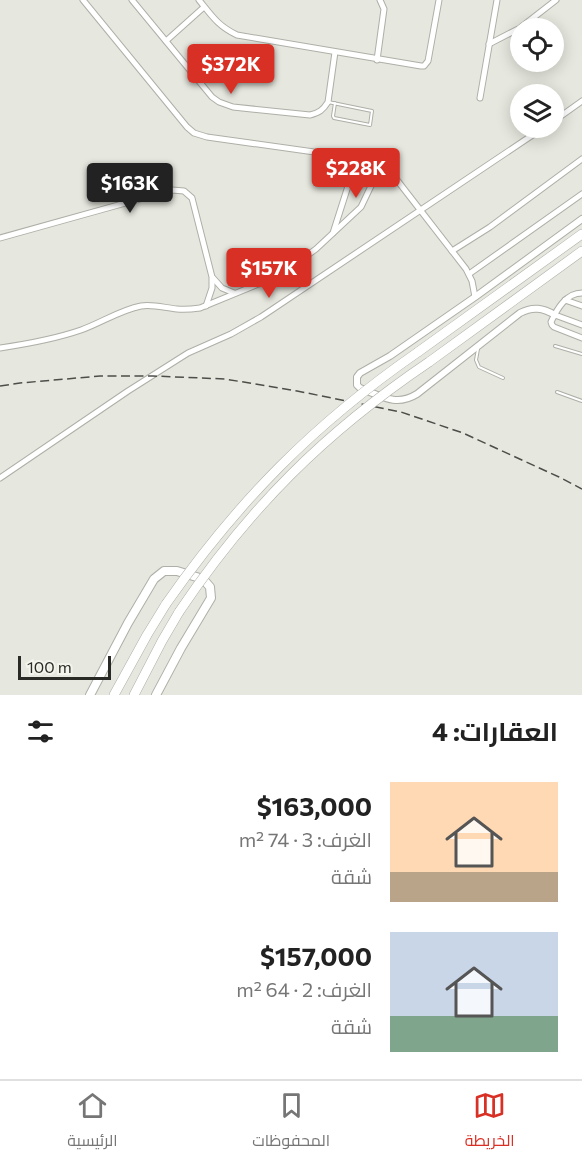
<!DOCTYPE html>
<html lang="ar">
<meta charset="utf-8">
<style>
body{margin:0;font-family:Commissioner,Cairo,sans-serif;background:#f6f6f6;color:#222;direction:rtl;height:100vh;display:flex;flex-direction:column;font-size:22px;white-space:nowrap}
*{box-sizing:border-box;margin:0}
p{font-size:20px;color:#767676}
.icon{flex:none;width:33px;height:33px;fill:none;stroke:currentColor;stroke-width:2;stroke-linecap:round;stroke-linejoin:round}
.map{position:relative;height:695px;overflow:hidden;direction:ltr}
.side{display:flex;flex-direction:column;background:#fff;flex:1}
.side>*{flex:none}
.controls{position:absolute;left:510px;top:18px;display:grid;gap:12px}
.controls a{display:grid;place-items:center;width:54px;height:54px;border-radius:50%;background:#fff;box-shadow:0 3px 15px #0003;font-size:30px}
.scale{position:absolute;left:18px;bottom:15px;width:93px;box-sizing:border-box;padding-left:6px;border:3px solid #292a26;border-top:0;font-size:16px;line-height:21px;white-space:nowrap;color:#292a26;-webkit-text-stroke:4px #f3f5ec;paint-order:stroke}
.price{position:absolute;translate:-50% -51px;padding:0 14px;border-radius:6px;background:#d93025;color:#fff;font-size:20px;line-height:39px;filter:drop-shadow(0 2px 3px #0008)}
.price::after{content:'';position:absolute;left:50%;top:36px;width:18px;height:14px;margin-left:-9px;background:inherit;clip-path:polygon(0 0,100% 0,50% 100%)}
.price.on{background:#222;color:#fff}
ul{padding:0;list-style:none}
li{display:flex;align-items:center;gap:18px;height:150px;padding:0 24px}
li span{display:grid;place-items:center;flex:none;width:168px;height:120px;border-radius:0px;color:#555}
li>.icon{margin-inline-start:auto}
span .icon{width:72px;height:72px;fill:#fffc;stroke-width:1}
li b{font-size:26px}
h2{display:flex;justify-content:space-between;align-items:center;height:72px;padding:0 24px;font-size:26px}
.tab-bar{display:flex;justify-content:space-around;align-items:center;height:84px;border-top:2px solid #e0e0e0;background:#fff;font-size:16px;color:#767676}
.tab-bar a{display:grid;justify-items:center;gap:3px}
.tab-bar .on{color:#d93025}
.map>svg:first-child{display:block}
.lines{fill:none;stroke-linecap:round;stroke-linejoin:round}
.service-casing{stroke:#aeafa7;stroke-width:4}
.minor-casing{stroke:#aeafa7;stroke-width:7}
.tertiary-casing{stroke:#aeafa7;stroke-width:8}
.trunk-casing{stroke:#aeafa7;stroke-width:10}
.motorway-casing{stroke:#aeafa7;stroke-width:10}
.service{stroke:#fff;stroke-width:2}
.minor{stroke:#fff;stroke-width:5}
.tertiary{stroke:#fff;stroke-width:6}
.trunk{stroke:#fff;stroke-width:8}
.motorway{stroke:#fff;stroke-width:9}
.rail{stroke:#4d4e49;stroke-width:1.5;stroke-dasharray:9 4.5;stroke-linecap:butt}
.motorway-bridge-casing{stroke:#aeafa7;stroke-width:10;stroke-linecap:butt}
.motorway-bridge{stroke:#fff;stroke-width:9}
</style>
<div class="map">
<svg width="582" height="695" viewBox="0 0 582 695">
<rect width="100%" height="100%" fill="#e6e7de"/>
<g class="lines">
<defs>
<g id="service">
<polyline points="328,102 372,111 370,125 334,118 333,116 335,103"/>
<polyline points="555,346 582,354"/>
<polyline points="478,349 476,360 479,367 503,378"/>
<polyline points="557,392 582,401"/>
</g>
<g id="minor">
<polyline points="83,0 187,127 194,133 207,137 357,158 375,162 390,171 466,269 472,281 475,297"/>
<path d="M132,0L212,97L219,102L233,107L310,115C319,113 323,110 328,102L335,52"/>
<path d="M199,0C212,16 218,26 237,35L421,66H424L428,61L439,0"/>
<polyline points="166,41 204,7"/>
<polyline points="489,44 520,28 556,0"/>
<polyline points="377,60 384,9 380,0"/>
<polyline points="480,98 497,0"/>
<polyline points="554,121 582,101"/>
<polyline points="333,233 357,158"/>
<polyline points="0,238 172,190 184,191 192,198 212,277 212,288 206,306"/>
<polyline points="452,251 490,227 582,159"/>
<polyline points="469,274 582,194"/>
<polyline points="213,278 222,288 234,293"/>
<path d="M582,293C566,293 557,309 551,322L552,325L554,327L582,338"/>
<polyline points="565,300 582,306"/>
<polyline points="555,315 582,325"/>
<path d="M0,348C27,344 55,339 81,330C101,323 120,310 141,306C153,304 165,308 177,309C185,310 193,309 200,308L273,278L291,267L316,249L361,207L381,165"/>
<polyline points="0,478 128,391 188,353 231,334 261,317 543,128"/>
</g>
<path id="tertiary" d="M555,315C543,308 533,306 520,313L417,394C396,407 381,396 360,388L357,385V377L360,373L390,356L475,297L582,219"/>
<polyline id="trunk" points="90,695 128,623 154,579 164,571 177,571 203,579 210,587 211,598 181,648 156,695"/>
<g id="motorway">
<polyline points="418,352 582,234"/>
<polyline points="429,362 582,251"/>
<polyline points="114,695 147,635 166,604"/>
<polyline points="134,695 162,641 179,612"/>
</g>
</defs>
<use href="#service" class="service-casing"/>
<use href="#minor" class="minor-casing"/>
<use href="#tertiary" class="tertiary-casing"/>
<use href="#trunk" class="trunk-casing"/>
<use href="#motorway" class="motorway-casing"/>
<use href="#service" class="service"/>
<use href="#minor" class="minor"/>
<use href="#tertiary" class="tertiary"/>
<use href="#trunk" class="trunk"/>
<use href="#motorway" class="motorway"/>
<polyline class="rail" points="0,386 20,383 100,376 153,376 225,379 297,391 401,412 463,433 559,477 582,489"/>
<defs>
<g id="motorway-bridge">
<path d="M166,604C238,501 314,424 418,352"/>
<path d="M179,612C249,508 324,433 429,362"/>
</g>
</defs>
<use href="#motorway-bridge" class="motorway-bridge-casing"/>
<use href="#motorway-bridge" class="motorway-bridge"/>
</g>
</svg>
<div class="controls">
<a><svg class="icon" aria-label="locate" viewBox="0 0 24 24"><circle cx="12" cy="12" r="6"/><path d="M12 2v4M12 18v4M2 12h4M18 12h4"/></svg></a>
<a><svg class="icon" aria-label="layers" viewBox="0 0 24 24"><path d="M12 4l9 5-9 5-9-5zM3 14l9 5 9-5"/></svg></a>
</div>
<div class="scale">100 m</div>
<b class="price" style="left:231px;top:95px">$372K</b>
<b class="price" style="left:356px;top:199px">$228K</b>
<b class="price on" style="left:130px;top:214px">$163K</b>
<b class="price" style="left:269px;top:299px">$157K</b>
</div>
<section class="side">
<h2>العقارات: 4<svg class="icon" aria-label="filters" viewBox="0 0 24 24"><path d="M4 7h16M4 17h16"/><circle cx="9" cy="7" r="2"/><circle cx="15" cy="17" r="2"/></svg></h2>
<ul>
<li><span style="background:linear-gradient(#ffd9b3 75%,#b9a48a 0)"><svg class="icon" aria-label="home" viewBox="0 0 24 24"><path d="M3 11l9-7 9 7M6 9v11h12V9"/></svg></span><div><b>$163,000</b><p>الغرف: 3 · 74 m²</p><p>شقة</p></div></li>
<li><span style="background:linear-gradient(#c9d6e8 70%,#7fa58c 0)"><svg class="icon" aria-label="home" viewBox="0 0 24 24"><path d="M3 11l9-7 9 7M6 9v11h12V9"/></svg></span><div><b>$157,000</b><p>الغرف: 2 · 64 m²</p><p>شقة</p></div></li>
</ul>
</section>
<nav class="tab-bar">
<a class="on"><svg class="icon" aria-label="map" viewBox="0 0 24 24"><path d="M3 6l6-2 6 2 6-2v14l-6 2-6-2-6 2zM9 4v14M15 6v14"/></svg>الخريطة</a>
<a><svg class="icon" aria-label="saved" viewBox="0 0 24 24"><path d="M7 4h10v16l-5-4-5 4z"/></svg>المحفوظات</a>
<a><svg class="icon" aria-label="home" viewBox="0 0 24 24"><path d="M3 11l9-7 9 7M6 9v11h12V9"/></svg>الرئيسية</a>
</nav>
